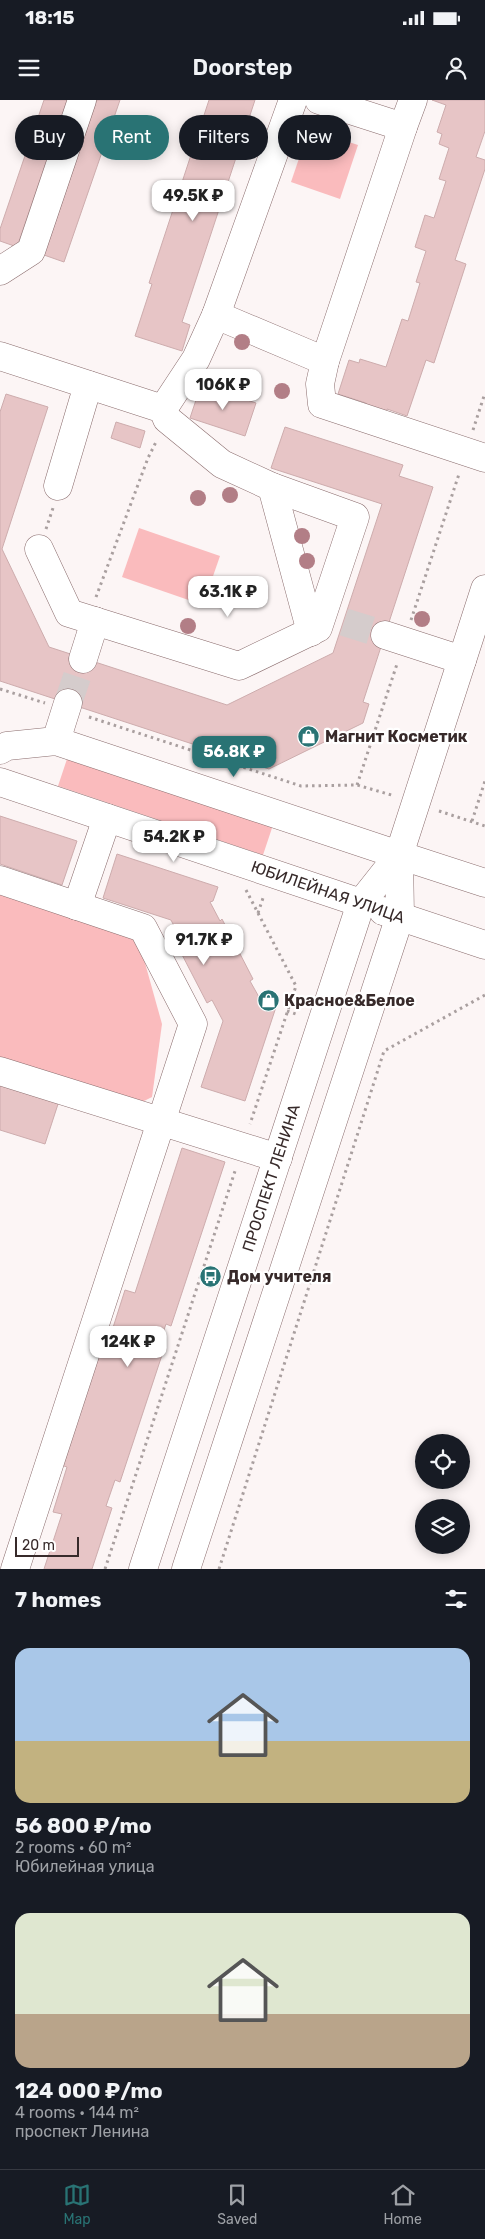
<!DOCTYPE html>
<meta charset="utf-8">
<style>
body{margin:0;font-family:Rubik,sans-serif;background:#242831;color:#f1f3f6;height:100vh;display:flex;flex-direction:column;font-size:19px;white-space:nowrap}
*{box-sizing:border-box;margin:0}
p{font-size:16px;color:#9ea1a6}
.icon{flex:none;width:28px;height:28px;fill:none;stroke:currentColor;stroke-width:2;stroke-linecap:round;stroke-linejoin:round}
.map{position:relative;height:1469px;overflow:hidden}
.details{display:flex;flex-direction:column;background:#171b24;flex:1}
.details>*{flex:none}
.guide{position:absolute;left:15px;top:15px;width:455px;height:45px;display:flex;gap:10px}
.fabs{position:absolute;left:415px;top:1334px;display:grid;gap:10px}
.fabs a{display:grid;place-items:center;width:55px;height:55px;border-radius:50%;background:#171b24;box-shadow:0 2px 12px #0003;font-size:25px}
.scale{position:absolute;left:15px;bottom:12px;width:64px;box-sizing:border-box;padding-left:5px;border:2px solid #372a2a;border-top:0;font-size:14px;line-height:18px;white-space:nowrap;color:#372a2a;-webkit-text-stroke:4px #fff;paint-order:stroke}
.price{position:absolute;translate:-50% -42px;padding:0 11px;border-radius:10px;background:#fff;color:#222;font-size:16px;line-height:32px;filter:drop-shadow(0 1px 2px #0008)}
.price::after{content:'';position:absolute;left:50%;top:30px;width:15px;height:11px;margin-left:-8px;background:inherit;clip-path:polygon(0 0,100% 0,50% 100%)}
.price.active{background:#297374;color:#fff}
ul{padding:0;list-style:none}
li{display:grid;align-content:center;gap:10px;height:265px;padding:0 15px}
li span{display:grid;place-items:center;height:155px;border-radius:15px;color:#555}
li>.icon{margin-inline-start:auto}
span .icon{width:90px;height:90px;fill:#fffc;stroke-width:1}
li b{font-size:21px}
h2{display:flex;justify-content:space-between;align-items:center;height:60px;padding:0 15px;font-size:21px}
.tag{padding:0 18px;border-radius:22px;background:#171b24;box-shadow:0 2px 12px #0003;font-size:18px;line-height:45px}
.tag.active{background:#297374;color:#fff}
.status{display:flex;justify-content:space-between;align-items:center;height:35px;padding:0 25px;background:#171b24;direction:ltr}
.status svg{height:14px;fill:currentColor}
header{display:flex;justify-content:space-between;align-items:center;height:65px;padding:0 15px;background:#171b24;font-size:22px;font-weight:600}
.menu{display:flex;justify-content:space-around;align-items:center;height:70px;border-top:1px solid #363941;background:#171b24;font-size:14px;color:#9ea1a6}
.menu a{display:grid;justify-items:center;gap:2px}
.menu .active{color:#297374}
.map>svg:first-child{display:block}
.green{fill:#fabbbd}
.building{fill:#e7c5c6;stroke:#cdacad}
.lines{fill:none;stroke-linecap:round;stroke-linejoin:round}
.minor-tunnel{stroke:#d5cccc;stroke-width:28;stroke-dasharray:28 14;stroke-linecap:butt}
.minor-casing{stroke:#8a6c6d;stroke-width:29}
.major-casing{stroke:#8a6c6d;stroke-width:29}
.path{stroke:#a99f9f;stroke-width:3;stroke-dasharray:2.5 4;stroke-linecap:butt}
.minor{stroke:#fff;stroke-width:28}
.major{stroke:#fff;stroke-width:28}
.tree{fill:#b27e86}
.labels{text-anchor:middle;dominant-baseline:central;stroke-width:4.5;stroke-linejoin:round;paint-order:stroke}
.poi-label{font-size:16px;font-weight:bold;fill:#372a2a;stroke:#fff;text-anchor:start}
.street-label{font-size:16px;fill:#372a2a;stroke:#fff}
</style>
<div class="status"><b>18:15</b><svg viewBox="0 0 49 12"><path d="M0 12V9h3v3zM5 12V6h3v6zM10 12V3h3v9zM15 12V0h3v12zM26 1h20v11H26zM47 4h2v5h-2z"/></svg></div>
<header><svg class="icon" aria-label="menu" viewBox="0 0 24 24"><path d="M4 6h16M4 12h16M4 18h16"/></svg>Doorstep<svg class="icon" aria-label="person" viewBox="0 0 24 24"><circle cx="12" cy="8" r="4"/><path d="M4 21q1-7 8-7t8 7"/></svg></header>
<div class="map">
<svg width="485" height="1469" viewBox="0 0 485 1469">
<rect width="100%" height="100%" fill="#fcf5f5"/>
<g class="green">
<polygon points="309,29 358,45 340,99 291,82"/>
<polygon points="139,428 220,456 203,505 122,477"/>
<polygon points="69,653 274,722 263,755 58,686"/>
<polygon points="0,786 121,828 140,845 162,924 152,997 138,1004 0,961"/>
</g>
<g class="building">
<polygon points="44,0 67,0 17,147 0,141 0,129"/>
<polygon points="97,0 120,0 64,162 44,155"/>
<polygon points="209,0 255,0 182,222 190,225 182,251 135,236 152,184 149,183"/>
<polygon points="432,0 485,0 485,31 476,57 485,60 485,69 455,160 466,164 434,263 426,260 407,316 387,309 385,316 364,310 366,303 338,294 349,260 359,263 360,259 386,267 402,219 408,221 420,183 416,182 426,151 415,147 425,115 434,118 446,81 439,79 449,48 439,44 442,34 437,32 446,5"/>
<polygon points="201,285 256,303 245,336 190,318"/>
<polygon points="6,294 48,307 2,449 49,547 227,605 333,553 382,404 271,368 285,327 403,365 399,376 433,387 363,602 369,604 363,623 269,669 0,581 0,312"/>
<polygon points="116,322 145,331 140,348 111,338"/>
<polygon points="0,716 77,741 62,785 0,764"/>
<polygon points="117,754 218,787 213,801 210,802 220,821 222,819 253,879 250,881 259,897 261,896 278,901 245,1001 201,987 223,921 212,900 207,903 176,843 181,840 171,820 103,798"/>
<polygon points="0,983 59,1001 45,1044 0,1030"/>
<polygon points="182,1048 225,1062 171,1226 166,1224 157,1250 163,1252 120,1382 115,1380 106,1406 112,1408 92,1469 44,1469 62,1414 53,1412 67,1367 58,1364 101,1234 110,1237 125,1190 135,1193"/>
</g>
<g class="lines">
<g class="minor-tunnel">
<polyline points="344,522 385,535"/>
<polyline points="68,603 83,559"/>
</g>
<defs>
<g id="minor">
<polyline points="319,0 403,27 325,261 320,284 322,304 485,358"/>
<polyline points="403,27 413,0"/>
<polyline points="0,171 31,151 82,0"/>
<polyline points="216,215 325,261"/>
<polyline points="0,256 163,309 167,319 222,364 272,387 355,417 318,528 239,566 69,513 39,449"/>
<polyline points="163,309 196,259 216,215 293,0"/>
<polyline points="58,386 88,285"/>
<polyline points="272,387 311,532"/>
<polyline points="385,535 462,560"/>
<polyline points="83,559 95,521"/>
<polyline points="56,641 68,603"/>
<polyline points="0,650 7,646 56,641 399,755"/>
<polyline points="0,682 361,803"/>
<polyline points="0,780 143,828 193,924 15,1469"/>
<polyline points="77,806 107,718"/>
<polyline points="0,971 278,1058"/>
</g>
<g id="major">
<polyline points="399,755 485,783"/>
<polyline points="383,811 485,845"/>
<polyline points="143,1469 361,803 399,755"/>
<polyline points="186,1469 400,816 399,755 485,489"/>
</g>
</defs>
<use href="#minor" class="minor-casing"/>
<use href="#major" class="major-casing"/>
<g class="path">
<polyline points="473,330 485,293"/>
<polyline points="46,429 53,408"/>
<polyline points="96,497 148,358 157,340"/>
<polyline points="411,520 459,374"/>
<polyline points="0,589 45,603"/>
<polyline points="89,617 301,686 357,685 395,696"/>
<polyline points="357,685 397,564"/>
<polyline points="439,711 485,726"/>
<polyline points="472,721 485,681"/>
<polyline points="246,790 296,886 250,1024"/>
<polyline points="258,813 264,795"/>
<polyline points="287,911 299,915"/>
<polyline points="105,1469 236,1068"/>
<polyline points="219,1469 384,951 485,895"/>
</g>
<use href="#minor" class="minor"/>
<use href="#major" class="major"/>
</g>
<g class="tree">
<circle cx="242" cy="242" r="8"/>
<circle cx="282" cy="291" r="8"/>
<circle cx="230" cy="395" r="8"/>
<circle cx="198" cy="398" r="8"/>
<circle cx="302" cy="436" r="8"/>
<circle cx="307" cy="461" r="8"/>
<circle cx="422" cy="519" r="8"/>
<circle cx="188" cy="526" r="8"/>
</g>
<defs>
<symbol id="shop-disc" viewBox="-11 -11 22 22"><circle r="9.5" fill="#297374" stroke="#fff"/><path d="M-5-2.5h2.3a2.7 3.5 0 0 1 5.4 0H5L5.5 6h-11ZM-1.5-2.5h3a1.5 2.3 0 0 0-3 0Z" fill="#fff"/></symbol>
<symbol id="bus-disc" viewBox="-11 -11 22 22"><circle r="9.5" fill="#297374" stroke="#fff"/><path d="M-5-6H5V4H4V6H2V4H-2V6H-4V4H-5ZM-3.5-4V0h7V-4ZM-3.5 1.2v1.5H-2V1.2ZM2 1.2v1.5H3.5V1.2Z" fill="#fff"/></symbol>
</defs>
<g fill-rule="evenodd">
<use href="#shop-disc" x="296" y="624" width="25" height="25"/>
<use href="#shop-disc" x="256" y="888" width="25" height="25"/>
<use href="#bus-disc" x="198" y="1164" width="25" height="25"/>
</g>
<g class="labels">
<g class="poi-label">
<text x="325" y="636">Магнит Косметик</text>
<text x="284" y="900">Красное&amp;Белое</text>
<text x="227" y="1176">Дом учителя</text>
</g>
<g class="street-label">
<text transform="translate(328 792) rotate(19)">ЮБИЛЕЙНАЯ УЛИЦА</text>
<text transform="translate(271 1078) rotate(-72)">ПРОСПЕКТ ЛЕНИНА</text>
</g>
</g>
</svg>
<div class="fabs">
<a><svg class="icon" aria-label="locate" viewBox="0 0 24 24"><circle cx="12" cy="12" r="6"/><path d="M12 2v4M12 18v4M2 12h4M18 12h4"/></svg></a>
<a><svg class="icon" aria-label="layers" viewBox="0 0 24 24"><path d="M12 4l9 5-9 5-9-5zM3 14l9 5 9-5"/></svg></a>
</div>
<div class="scale">20 m</div>
<b class="price" style="left:193px;top:122px">49.5K ₽</b>
<b class="price" style="left:223px;top:311px">106K ₽</b>
<b class="price" style="left:228px;top:518px">63.1K ₽</b>
<b class="price active" style="left:234px;top:678px">56.8K ₽</b>
<b class="price" style="left:174px;top:763px">54.2K ₽</b>
<b class="price" style="left:204px;top:866px">91.7K ₽</b>
<b class="price" style="left:128px;top:1268px">124K ₽</b>
<div class="guide">
<a class="tag">Buy</a>
<a class="tag active">Rent</a>
<a class="tag">Filters</a>
<a class="tag">New</a>
</div>
</div>
<section class="details">
<h2>7 homes<svg class="icon" aria-label="filters" viewBox="0 0 24 24"><path d="M4 7h16M4 17h16"/><circle cx="9" cy="7" r="2"/><circle cx="15" cy="17" r="2"/></svg></h2>
<ul>
<li><span style="background:linear-gradient(#a9c7e8 60%,#c2b280 0)"><svg class="icon" aria-label="home" viewBox="0 0 24 24"><path d="M3 11l9-7 9 7M6 9v11h12V9"/></svg></span><div><b>56 800 ₽/mo</b><p>2 rooms · 60 m²</p><p>Юбилейная улица</p></div></li>
<li><span style="background:linear-gradient(#dfe7d0 65%,#b9a48a 0)"><svg class="icon" aria-label="home" viewBox="0 0 24 24"><path d="M3 11l9-7 9 7M6 9v11h12V9"/></svg></span><div><b>124 000 ₽/mo</b><p>4 rooms · 144 m²</p><p>проспект Ленина</p></div></li>
</ul>
</section>
<nav class="menu">
<a class="active"><svg class="icon" aria-label="map" viewBox="0 0 24 24"><path d="M3 6l6-2 6 2 6-2v14l-6 2-6-2-6 2zM9 4v14M15 6v14"/></svg>Map</a>
<a><svg class="icon" aria-label="saved" viewBox="0 0 24 24"><path d="M7 4h10v16l-5-4-5 4z"/></svg>Saved</a>
<a><svg class="icon" aria-label="home" viewBox="0 0 24 24"><path d="M3 11l9-7 9 7M6 9v11h12V9"/></svg>Home</a>
</nav>
